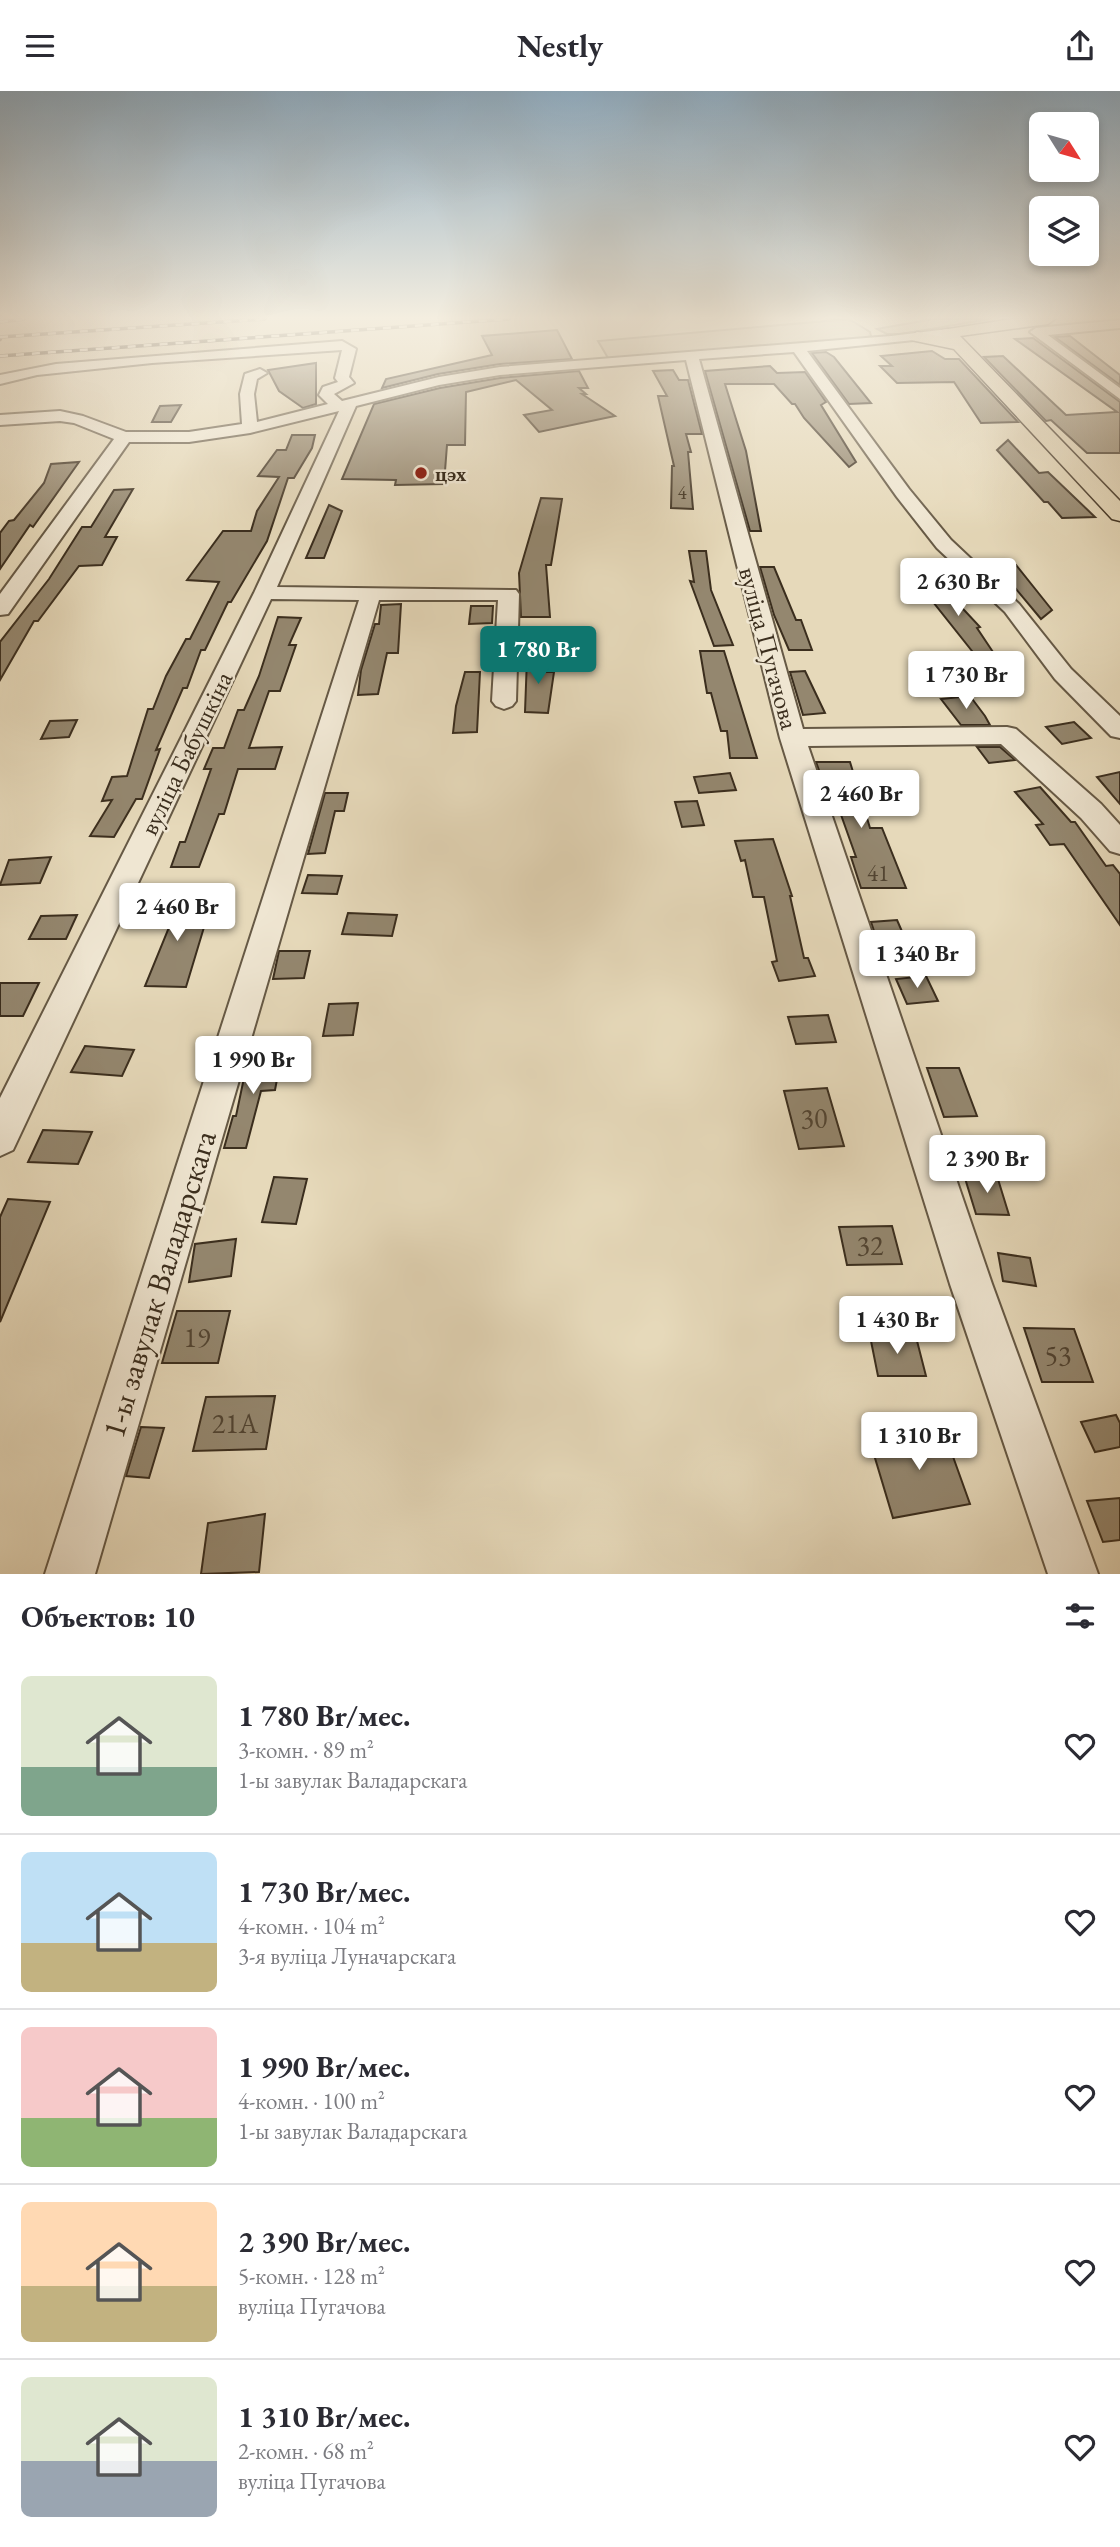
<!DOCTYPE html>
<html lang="ru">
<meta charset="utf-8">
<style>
body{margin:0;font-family:"EB Garamond",serif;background:#f2f2f3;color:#2b2b33;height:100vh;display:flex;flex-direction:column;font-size:26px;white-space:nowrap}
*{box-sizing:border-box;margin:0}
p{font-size:23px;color:#7c7c81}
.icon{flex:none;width:38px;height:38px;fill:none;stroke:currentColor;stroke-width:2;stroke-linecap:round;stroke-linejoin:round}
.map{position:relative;height:1483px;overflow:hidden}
.side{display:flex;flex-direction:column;background:#fff;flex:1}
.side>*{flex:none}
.needle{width:46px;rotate:127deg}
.tools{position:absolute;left:1029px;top:21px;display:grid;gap:14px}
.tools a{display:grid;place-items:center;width:70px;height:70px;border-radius:10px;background:#fff;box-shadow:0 4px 10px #0003;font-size:35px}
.price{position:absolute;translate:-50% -60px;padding:0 16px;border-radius:7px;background:#fff;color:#222;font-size:23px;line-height:46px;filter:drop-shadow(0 2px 4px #0008)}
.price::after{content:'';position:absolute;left:50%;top:42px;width:21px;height:16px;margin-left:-10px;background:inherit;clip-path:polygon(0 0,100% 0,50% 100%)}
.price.selected{background:#0f766e;color:#fff}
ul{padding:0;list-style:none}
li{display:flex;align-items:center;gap:21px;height:175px;padding:0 21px}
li+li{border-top:2px solid #e1e1e2}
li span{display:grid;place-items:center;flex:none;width:196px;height:140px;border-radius:10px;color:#555}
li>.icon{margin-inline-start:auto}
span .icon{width:84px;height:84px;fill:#fffc;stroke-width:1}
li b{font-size:30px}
h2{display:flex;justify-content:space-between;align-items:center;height:84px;padding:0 21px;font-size:30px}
header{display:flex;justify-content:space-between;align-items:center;height:91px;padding:0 21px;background:#fff;font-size:32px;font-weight:700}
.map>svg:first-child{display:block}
.green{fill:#c9bc9f;stroke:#82755e;stroke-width:2}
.building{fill:#94876f;stroke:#3b2e1e;stroke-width:2}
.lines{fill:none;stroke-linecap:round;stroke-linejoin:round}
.minor-casing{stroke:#665945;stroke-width:4}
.major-casing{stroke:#3b2e1e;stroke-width:3}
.path{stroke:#3b2e1e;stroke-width:2;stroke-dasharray:2.5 2;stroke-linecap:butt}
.minor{fill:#efe6d2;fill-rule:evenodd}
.major{fill:#e6d9ba;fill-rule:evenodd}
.rail-casing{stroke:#3b2e1e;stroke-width:3.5}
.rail{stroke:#efe6d2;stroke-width:2.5;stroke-dasharray:8;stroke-linecap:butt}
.poi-dot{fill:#8f2418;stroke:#efe6d2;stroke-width:2.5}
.labels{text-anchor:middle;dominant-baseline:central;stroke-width:5;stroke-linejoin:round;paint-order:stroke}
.far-number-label{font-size:19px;fill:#514432}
.far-poi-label{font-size:21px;font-weight:bold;fill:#3b2e1e;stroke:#efe6d2;text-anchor:start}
.number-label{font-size:23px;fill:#514432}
.street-label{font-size:26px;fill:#3b2e1e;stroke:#efe6d2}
.near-number-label{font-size:28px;fill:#514432}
.near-street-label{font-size:32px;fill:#3b2e1e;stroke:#efe6d2}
</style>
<header><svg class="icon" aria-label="menu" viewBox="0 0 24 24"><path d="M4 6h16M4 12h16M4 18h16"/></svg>Nestly<svg class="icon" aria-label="share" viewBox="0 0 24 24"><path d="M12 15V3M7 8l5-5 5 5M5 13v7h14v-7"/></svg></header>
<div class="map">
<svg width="1120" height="1483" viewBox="0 0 1120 1483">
<rect width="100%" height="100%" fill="#e6d9ba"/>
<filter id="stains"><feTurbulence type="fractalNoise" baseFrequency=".00286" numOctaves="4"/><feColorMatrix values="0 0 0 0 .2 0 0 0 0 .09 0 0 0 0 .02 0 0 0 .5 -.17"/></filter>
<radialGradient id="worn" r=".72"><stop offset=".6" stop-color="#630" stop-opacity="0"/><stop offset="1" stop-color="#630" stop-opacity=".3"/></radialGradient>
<g class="green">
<polygon points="849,228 870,241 871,245 861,248 608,267 598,250"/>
<polygon points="933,228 990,228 901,243 887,243 877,238"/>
</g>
<g class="building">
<polygon points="557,239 572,268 500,273 438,283 382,297 386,288 492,264 482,245"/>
<polygon points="1070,245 1120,284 1120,294 1055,246"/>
<polygon points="1033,247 1120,311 1120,362 1087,362 1051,329 1046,330 984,266 1003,265 1066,324 1117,321 1015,248"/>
<polygon points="932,260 945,268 959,268 1018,331 981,332 954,291 897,292 880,275 892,275 881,265"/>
<polygon points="826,261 834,266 871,312 849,313 812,262"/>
<polygon points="316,272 316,313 303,317 279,300 268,279"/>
<polygon points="770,275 777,282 805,281 826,311 821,314 856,371 849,376 804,327 795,313 792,313 774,293 725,293 746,360 761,440 750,440 705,280"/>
<polygon points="673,279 679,289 688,289 702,343 686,343 691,361 688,361 693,418 671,417 672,375 674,375 658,305 667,305 653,280"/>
<polygon points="579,280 588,297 579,297 586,303 582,303 615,325 539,341 524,324 552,319 516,289 466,301 465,354 447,354 444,393 395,394 396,389 342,388 374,313 440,297 500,287"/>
<polygon points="181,314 171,331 152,331 160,315"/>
<polygon points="292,344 315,344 312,357 294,387 288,387 267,450 231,511 228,511 205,559 201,559 187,597 183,597 156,659 160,658 142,708 136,708 114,746 90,745 112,709 102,710 112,686 127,685 148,618 153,618 166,585 186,548 190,548 219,491 187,489 223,440 251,440 257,420 279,386 258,385 277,359 286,359"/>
<polygon points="1008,349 1039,382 1048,381 1095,426 1062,427 1048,411 1044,411 997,359"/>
<polygon points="79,371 33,436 30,434 0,478 0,442 9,430 14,429 44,392 51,373"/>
<polygon points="133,398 105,446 117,446 102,474 79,475 38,530 34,530 0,589 0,551 49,488 82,436 91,436 114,399"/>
<polygon points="541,407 562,408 551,474 546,474 550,526 521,526 519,482"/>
<polygon points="329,414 342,420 324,467 306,467"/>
<polygon points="689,460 706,460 711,499 733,554 714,555 690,490 694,491"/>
<polygon points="996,474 1016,474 1052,519 1041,528"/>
<polygon points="760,476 774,476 796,529 801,529 812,559 789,559 774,524"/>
<polygon points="937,490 980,536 977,537 995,564 976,565 918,492"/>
<polygon points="401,513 398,562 387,562 378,603 358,604 361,579 375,533 379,533 381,514"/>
<polygon points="471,515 493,515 492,532 469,533"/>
<polygon points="278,526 301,527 289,554 296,554 280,600 269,600 249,657 282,656 275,678 238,678 224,723 219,723 199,776 171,776 180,751 185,751 211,678 204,678 213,657 224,657 238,619 244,619 259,585"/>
<polygon points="700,560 724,560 757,667 730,667 727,640 721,640 711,602 707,602"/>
<polygon points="527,567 547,567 547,581 554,581 548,622 525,621"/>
<polygon points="805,580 825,622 803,624 790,581"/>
<polygon points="465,581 480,581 477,641 453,642 456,615"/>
<polygon points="970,605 985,625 990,634 961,634 941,608"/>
<polygon points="77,629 69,646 41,648 50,630"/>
<polygon points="1074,631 1091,647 1062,653 1046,636"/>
<polygon points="977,656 1000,656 1015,669 989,672"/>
<polygon points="816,671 850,671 870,737 882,737 906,797 861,797 851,766 856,766 835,707 829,707"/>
<polygon points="1120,681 1120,713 1097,686"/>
<polygon points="730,682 736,699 699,702 694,686"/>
<polygon points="1040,696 1071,731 1075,731 1106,775 1113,774 1120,783 1120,834 1064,753 1050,754 1036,734 1043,733 1015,701"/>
<polygon points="325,702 348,702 344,720 335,720 325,762 308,763"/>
<polygon points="697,710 704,734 682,736 675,711"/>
<polygon points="773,748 792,805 790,805 804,867 808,867 815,885 779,890 772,871 777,870 764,806 753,806 745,769 741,770 735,750"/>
<polygon points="51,766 40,792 0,794 9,769"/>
<polygon points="308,784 342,785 337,803 302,802"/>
<polygon points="211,813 186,896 145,895 170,834 146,836 152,817"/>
<polygon points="348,822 397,824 392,845 342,843"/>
<polygon points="77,824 66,848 29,848 41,825"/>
<polygon points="897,829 907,852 879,855 871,831"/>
<polygon points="279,860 310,860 304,887 273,888"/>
<polygon points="926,885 938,910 907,913 896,888"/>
<polygon points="0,892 39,892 23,925 0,925"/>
<polygon points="358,912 353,944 323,945 329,913"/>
<polygon points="828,924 836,951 796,953 788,926"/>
<polygon points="85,955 134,959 122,985 71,981"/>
<polygon points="282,962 275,999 261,1000 246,1057 224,1057 233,1025 236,1025 249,963"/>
<polygon points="927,977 959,977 977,1025 944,1026"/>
<polygon points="827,997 844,1055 799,1058 784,1000"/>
<polygon points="43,1039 92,1041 78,1073 28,1071"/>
<polygon points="964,1084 997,1085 1009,1124 976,1123"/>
<polygon points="274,1086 307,1088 296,1133 262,1131"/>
<polygon points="8,1108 50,1111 0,1231 0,1126"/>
<polygon points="892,1135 902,1173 847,1174 839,1136"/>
<polygon points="236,1148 231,1185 189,1191 195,1153"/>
<polygon points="998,1162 1030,1167 1036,1195 1003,1190"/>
<polygon points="177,1220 230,1220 218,1272 162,1272"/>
<polygon points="1024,1237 1074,1238 1093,1291 1042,1291"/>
<polygon points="870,1245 916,1246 926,1285 878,1285"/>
<polygon points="275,1305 266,1358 193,1360 206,1306"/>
<polygon points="1116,1324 1120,1332 1120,1356 1095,1361 1081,1331"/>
<polygon points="942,1335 970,1413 893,1427 869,1347"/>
<polygon points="141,1336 164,1337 149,1387 126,1385"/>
<polygon points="1120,1407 1120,1449 1103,1451 1087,1410"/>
<polygon points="265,1423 259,1481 201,1483 208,1432"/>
</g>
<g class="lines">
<defs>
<g id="minor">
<polygon points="1120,229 1120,237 1048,244 1120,297 1120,308 1030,241 1036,237"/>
<polygon points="948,238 953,239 953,245 807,260 909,398 951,449 1019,513 1071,578 1120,625 1120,647 1111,645 1055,588 1005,521 937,457 897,406 794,261 699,268 803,638 1007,636 1016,638 1101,713 1120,734 1120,763 1110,760 1081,727 1001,653 808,655 992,1193 1098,1483 1048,1483 950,1193 780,647 686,269 500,284 439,294 356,315 277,496 516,499 519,503 516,610 512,615 504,618 496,615 492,610 498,509 379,509 95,1483 45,1483 359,509 271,508 13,1059 0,1065 0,1007 254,502 339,320 250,342 189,351 129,351 8,523 0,524 0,503 114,348 74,332 60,330 0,334 0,324 60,320 83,325 126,341 189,341 242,333 240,303 245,283 260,278 267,282 257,288 254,303 257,331 328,313 319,304 323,296 338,291 335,287 342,259 152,272 37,284 0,293 0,284 56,273 342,250 356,258 349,286 354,292 334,303 342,310 439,286 500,276 891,245"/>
</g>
<polygon id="major" points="1012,228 1055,228 1048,233 960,245 1120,410 1120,430 1112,428 954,258 911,249 909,246 917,241 943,246 940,242 942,239"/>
</defs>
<use href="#minor" class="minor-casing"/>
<use href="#major" class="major-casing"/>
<polyline class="path" points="0,250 2,247"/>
<use href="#minor" class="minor"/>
<use href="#major" class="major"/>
<defs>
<g id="rail">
<polyline points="0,231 24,228"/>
<polyline points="0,246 265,228"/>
<polyline points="0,265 509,228"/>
</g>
</defs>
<use href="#rail" class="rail-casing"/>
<use href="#rail" class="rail"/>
</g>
<linearGradient id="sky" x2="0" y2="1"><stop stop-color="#90acc0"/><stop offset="0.52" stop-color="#f4eee0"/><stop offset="1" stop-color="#f4eee0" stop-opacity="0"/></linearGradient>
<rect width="1120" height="436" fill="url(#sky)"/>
<circle class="poi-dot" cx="421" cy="382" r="7"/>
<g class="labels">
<g class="far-number-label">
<text x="682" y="401">4</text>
</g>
<g class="far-poi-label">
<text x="435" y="382">цэх</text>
</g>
<g class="number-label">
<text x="878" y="782">41</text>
</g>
<g class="street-label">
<text transform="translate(769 557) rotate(75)">вуліца Пугачова</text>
<text transform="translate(186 662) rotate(-64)">вуліца Бабушкіна</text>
</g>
<g class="near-number-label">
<text x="814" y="1027">30</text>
<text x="870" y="1154">32</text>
<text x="197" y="1246">19</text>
<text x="1058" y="1264">53</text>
<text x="235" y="1332">21А</text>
</g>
<g class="near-street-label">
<text transform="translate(159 1193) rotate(-73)">1-ы завулак Валадарскага</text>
</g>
</g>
<rect width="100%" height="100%" filter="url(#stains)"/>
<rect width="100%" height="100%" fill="url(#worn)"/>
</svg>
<div class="tools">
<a><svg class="needle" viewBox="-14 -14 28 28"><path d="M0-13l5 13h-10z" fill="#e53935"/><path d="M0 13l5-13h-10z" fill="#7c7c81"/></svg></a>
<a><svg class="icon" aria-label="layers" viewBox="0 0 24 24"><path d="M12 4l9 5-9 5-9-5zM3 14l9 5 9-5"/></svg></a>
</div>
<b class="price" style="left:958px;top:527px">2 630 Br</b>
<b class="price selected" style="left:538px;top:595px">1 780 Br</b>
<b class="price" style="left:966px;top:620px">1 730 Br</b>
<b class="price" style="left:861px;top:739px">2 460 Br</b>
<b class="price" style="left:177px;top:852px">2 460 Br</b>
<b class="price" style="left:917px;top:899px">1 340 Br</b>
<b class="price" style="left:253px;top:1005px">1 990 Br</b>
<b class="price" style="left:987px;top:1104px">2 390 Br</b>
<b class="price" style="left:897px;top:1265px">1 430 Br</b>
<b class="price" style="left:919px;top:1381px">1 310 Br</b>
</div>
<section class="side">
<h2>Объектов: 10<svg class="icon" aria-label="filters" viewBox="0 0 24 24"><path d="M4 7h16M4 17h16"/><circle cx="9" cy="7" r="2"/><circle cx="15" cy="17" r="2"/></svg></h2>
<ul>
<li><span style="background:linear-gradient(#dfe7d0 65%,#7fa58c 0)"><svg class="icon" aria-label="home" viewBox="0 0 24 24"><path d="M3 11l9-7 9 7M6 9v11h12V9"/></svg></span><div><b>1 780 Br/мес.</b><p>3-комн. · 89 m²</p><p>1-ы завулак Валадарскага</p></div><svg class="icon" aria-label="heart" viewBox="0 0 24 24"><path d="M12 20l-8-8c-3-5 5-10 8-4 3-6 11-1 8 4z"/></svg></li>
<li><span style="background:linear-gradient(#bfe0f5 65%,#c2b280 0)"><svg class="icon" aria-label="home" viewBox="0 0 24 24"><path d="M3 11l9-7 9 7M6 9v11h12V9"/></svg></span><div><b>1 730 Br/мес.</b><p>4-комн. · 104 m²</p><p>3-я вуліца Луначарскага</p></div><svg class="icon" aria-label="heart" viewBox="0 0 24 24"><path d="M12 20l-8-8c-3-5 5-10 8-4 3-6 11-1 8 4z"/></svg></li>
<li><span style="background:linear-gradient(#f6c9c9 65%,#8fb573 0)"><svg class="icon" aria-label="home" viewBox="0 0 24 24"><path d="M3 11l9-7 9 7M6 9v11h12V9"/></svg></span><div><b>1 990 Br/мес.</b><p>4-комн. · 100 m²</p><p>1-ы завулак Валадарскага</p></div><svg class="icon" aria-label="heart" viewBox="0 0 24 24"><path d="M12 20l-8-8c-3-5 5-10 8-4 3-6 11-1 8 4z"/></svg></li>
<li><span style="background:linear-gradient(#ffd9b3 60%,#c2b280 0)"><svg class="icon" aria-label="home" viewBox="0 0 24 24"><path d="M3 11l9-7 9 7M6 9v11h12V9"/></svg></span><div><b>2 390 Br/мес.</b><p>5-комн. · 128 m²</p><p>вуліца Пугачова</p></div><svg class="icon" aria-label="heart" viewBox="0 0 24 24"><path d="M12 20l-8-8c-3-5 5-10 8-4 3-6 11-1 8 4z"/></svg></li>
<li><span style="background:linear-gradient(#dfe7d0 60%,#9aa5b1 0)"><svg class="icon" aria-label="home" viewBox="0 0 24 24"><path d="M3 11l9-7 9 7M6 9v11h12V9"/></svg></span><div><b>1 310 Br/мес.</b><p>2-комн. · 68 m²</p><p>вуліца Пугачова</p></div><svg class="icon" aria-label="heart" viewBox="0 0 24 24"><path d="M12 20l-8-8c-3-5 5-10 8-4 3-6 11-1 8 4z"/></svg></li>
</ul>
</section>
